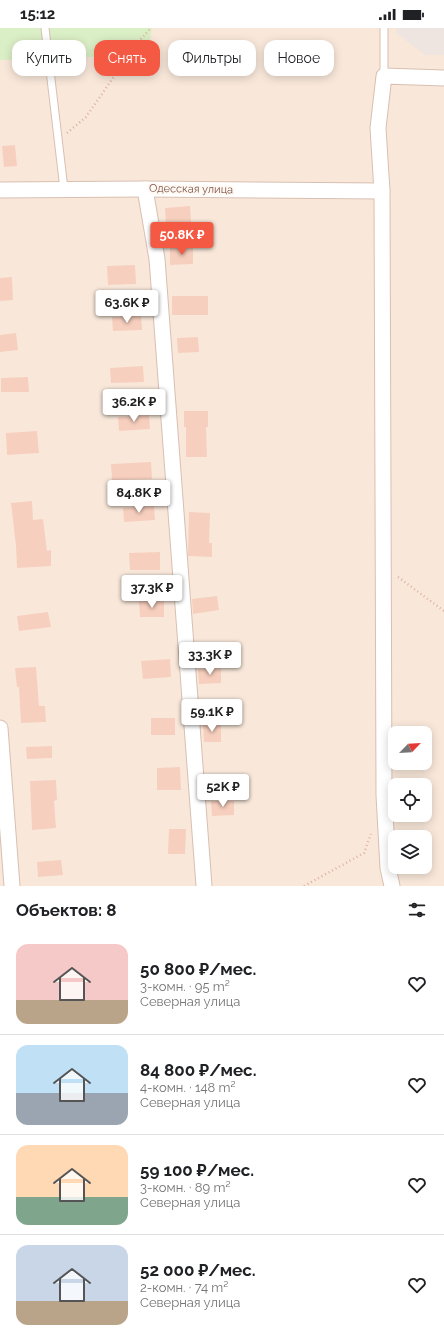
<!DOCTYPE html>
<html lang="ru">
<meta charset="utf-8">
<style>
body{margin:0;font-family:Raleway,sans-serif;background:#f6f6f6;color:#202124;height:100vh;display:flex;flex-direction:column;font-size:15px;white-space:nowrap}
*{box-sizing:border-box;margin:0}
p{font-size:13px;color:#757577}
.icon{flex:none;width:22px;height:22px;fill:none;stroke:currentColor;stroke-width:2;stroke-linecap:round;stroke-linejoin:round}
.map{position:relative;height:858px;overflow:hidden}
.panel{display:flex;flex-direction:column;background:#fff;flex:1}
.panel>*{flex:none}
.banner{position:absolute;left:12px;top:12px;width:420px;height:36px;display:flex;gap:8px}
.needle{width:26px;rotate:65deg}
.fabs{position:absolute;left:388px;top:698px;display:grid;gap:8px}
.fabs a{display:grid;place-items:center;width:44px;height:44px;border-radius:8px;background:#fff;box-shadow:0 2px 10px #0003;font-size:20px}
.price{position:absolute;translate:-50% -34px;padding:0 9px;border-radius:4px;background:#fff;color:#222;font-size:13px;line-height:26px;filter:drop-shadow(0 1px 2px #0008)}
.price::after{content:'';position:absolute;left:50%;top:24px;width:12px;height:9px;margin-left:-6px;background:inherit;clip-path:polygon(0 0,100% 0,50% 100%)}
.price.selected{background:#f45944;color:#fff}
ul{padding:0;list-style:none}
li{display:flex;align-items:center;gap:12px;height:100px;padding:0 16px}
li+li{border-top:1px solid #e0e0e0}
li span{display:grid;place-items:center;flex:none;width:112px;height:80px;border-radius:12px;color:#555}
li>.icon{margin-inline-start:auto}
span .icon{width:48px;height:48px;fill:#fffc;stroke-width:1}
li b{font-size:17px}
h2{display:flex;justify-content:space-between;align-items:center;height:48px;padding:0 16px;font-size:17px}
.tag{padding:0 14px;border-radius:12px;background:#fff;box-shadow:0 2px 10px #0003;font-size:14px;line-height:36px}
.tag.selected{background:#f45944;color:#fff}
.status{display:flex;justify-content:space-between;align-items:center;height:28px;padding:0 20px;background:#fff;direction:ltr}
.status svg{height:11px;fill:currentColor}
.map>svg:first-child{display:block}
.residential{fill:#f9e8da;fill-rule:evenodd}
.industrial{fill:#eee5e0}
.green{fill:#dbefc6}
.building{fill:#f7cfbe}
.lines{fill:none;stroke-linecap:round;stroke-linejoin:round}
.lane-casing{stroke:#d8bfb2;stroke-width:9}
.street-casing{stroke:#d8bfb2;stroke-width:17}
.path{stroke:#ddb2a0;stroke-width:2.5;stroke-dasharray:1 3;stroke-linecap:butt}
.lane{stroke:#fff;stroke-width:7}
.street{stroke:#fff;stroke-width:15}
.labels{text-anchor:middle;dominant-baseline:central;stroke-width:4;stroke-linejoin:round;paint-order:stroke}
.street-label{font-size:11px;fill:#7e5649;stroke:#fff9f3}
</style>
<div class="status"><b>15:12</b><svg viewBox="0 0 49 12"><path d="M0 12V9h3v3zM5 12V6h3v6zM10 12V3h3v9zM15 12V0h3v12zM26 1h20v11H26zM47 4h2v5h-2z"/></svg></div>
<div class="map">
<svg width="444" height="858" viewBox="0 0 444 858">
<rect width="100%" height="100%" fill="#fef4ea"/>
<path class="residential" d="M0,0H444V858H0ZM395,705H425V735H395ZM395,757H425V787H395ZM395,809H425V839H395Z"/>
<polygon class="industrial" points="396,0 444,0 444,27 425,27 396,5"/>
<polygon class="green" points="0,0 152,0 148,27 0,32"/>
<g class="building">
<polygon points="15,117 17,138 4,139 2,118"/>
<polygon points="190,178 191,194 166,196 165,180"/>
<polygon points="193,219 193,236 170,237 170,220"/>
<polygon points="135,237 136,256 108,257 107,238"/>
<polygon points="12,249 13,272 0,273 0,250"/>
<rect x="172" y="268" width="36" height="19"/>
<polygon points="141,288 142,302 113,303 112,289"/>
<polygon points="16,305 18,322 0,324 0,307"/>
<polygon points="198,309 199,324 178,325 177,310"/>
<polygon points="143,338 144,354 111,355 110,340"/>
<polygon points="28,349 29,364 1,364 1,350"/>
<polygon points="184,383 208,383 208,399 206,399 207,429 186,429 186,399 184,399"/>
<polygon points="149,387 150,401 119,403 118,389"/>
<polygon points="37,403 39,425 7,427 6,405"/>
<polygon points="151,434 152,451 112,452 111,436"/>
<polygon points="32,473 33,492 43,491 47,523 51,522 51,538 17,540 16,518 11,475"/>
<polygon points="154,478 155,492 124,494 123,480"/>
<polygon points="189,484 210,485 209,515 212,515 212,529 188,528"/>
<polygon points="160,524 160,542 130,542 129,525"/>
<polygon points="217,568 219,582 193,586 192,571"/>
<polygon points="139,573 164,573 164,589 140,589"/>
<polygon points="48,584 51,599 19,603 17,588"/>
<polygon points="170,631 171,649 143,651 141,633"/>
<polygon points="36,639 39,678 45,678 46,694 21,695 19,659 17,659 15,640"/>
<polygon points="221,640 221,655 199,656 198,641"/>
<rect x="151" y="690" width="24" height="17"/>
<polygon points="203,697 221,697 221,714 204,714"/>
<polygon points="52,718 52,730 27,731 26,719"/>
<polygon points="180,739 181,762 157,762 157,740"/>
<polygon points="56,752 57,772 54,773 56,800 32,802 30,753"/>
<polygon points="211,773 234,773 234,787 212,788"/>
<polygon points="169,801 186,801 185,826 168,826"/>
<polygon points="61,832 63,847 38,849 37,834"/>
</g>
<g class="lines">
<defs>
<g id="lane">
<polyline points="45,0 64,161"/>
<polyline points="384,0 384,48"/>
</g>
<g id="street">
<polyline points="145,161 157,231 204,858"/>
<polyline points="0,162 145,161 382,163"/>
<polyline points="0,700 12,858"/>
<polyline points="392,858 388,840 384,767 382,163 378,100 384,48 444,50"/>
</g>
</defs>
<use href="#lane" class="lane-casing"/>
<use href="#street" class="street-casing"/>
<g class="path">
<polyline points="67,105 86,89 138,14 151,0"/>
<polyline points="398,549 444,583"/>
<polyline points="304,858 364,825 371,806"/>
</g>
<use href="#lane" class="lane"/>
<use href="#street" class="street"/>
</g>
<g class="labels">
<g class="street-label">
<text transform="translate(191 161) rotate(1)">Одесская улица</text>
</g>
</g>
</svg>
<div class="fabs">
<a><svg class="needle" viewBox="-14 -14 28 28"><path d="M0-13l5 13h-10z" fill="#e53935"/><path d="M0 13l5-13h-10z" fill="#757577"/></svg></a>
<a><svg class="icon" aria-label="locate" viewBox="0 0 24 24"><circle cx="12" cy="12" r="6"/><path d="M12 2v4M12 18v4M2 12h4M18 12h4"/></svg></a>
<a><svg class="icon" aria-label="layers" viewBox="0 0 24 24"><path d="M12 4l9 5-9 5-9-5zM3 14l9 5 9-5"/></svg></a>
</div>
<b class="price selected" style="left:182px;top:228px">50.8K ₽</b>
<b class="price" style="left:127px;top:296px">63.6K ₽</b>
<b class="price" style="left:134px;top:395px">36.2K ₽</b>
<b class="price" style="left:139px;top:486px">84.8K ₽</b>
<b class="price" style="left:152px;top:581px">37.3K ₽</b>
<b class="price" style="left:210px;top:648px">33.3K ₽</b>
<b class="price" style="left:212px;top:705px">59.1K ₽</b>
<b class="price" style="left:223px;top:780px">52K ₽</b>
<div class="banner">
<a class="tag">Купить</a>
<a class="tag selected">Снять</a>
<a class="tag">Фильтры</a>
<a class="tag">Новое</a>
</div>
</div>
<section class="panel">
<h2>Объектов: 8<svg class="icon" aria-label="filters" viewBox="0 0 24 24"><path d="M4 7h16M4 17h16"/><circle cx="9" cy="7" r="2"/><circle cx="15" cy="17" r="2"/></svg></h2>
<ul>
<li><span style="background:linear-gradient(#f6c9c9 70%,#b9a48a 0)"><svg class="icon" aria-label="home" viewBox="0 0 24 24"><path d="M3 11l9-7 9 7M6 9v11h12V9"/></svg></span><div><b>50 800 ₽/мес.</b><p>3-комн. · 95 m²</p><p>Северная улица</p></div><svg class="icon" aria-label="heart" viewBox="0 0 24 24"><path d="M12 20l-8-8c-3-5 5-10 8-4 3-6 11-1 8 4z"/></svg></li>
<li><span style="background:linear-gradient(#bfe0f5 60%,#9aa5b1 0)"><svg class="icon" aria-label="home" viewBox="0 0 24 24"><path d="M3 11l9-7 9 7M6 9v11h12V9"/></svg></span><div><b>84 800 ₽/мес.</b><p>4-комн. · 148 m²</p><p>Северная улица</p></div><svg class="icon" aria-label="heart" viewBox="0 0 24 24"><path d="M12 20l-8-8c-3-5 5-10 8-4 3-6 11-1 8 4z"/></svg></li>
<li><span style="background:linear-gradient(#ffd9b3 65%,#7fa58c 0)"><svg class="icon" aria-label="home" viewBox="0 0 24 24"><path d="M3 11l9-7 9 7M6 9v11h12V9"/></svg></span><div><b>59 100 ₽/мес.</b><p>3-комн. · 89 m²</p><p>Северная улица</p></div><svg class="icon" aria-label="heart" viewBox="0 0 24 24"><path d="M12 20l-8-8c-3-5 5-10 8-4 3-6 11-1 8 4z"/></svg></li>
<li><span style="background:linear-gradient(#c9d6e8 70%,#b9a48a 0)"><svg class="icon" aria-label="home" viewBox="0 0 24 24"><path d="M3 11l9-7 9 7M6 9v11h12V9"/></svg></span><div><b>52 000 ₽/мес.</b><p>2-комн. · 74 m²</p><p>Северная улица</p></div><svg class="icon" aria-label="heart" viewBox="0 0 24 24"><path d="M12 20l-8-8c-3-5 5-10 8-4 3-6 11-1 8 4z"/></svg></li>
</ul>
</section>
